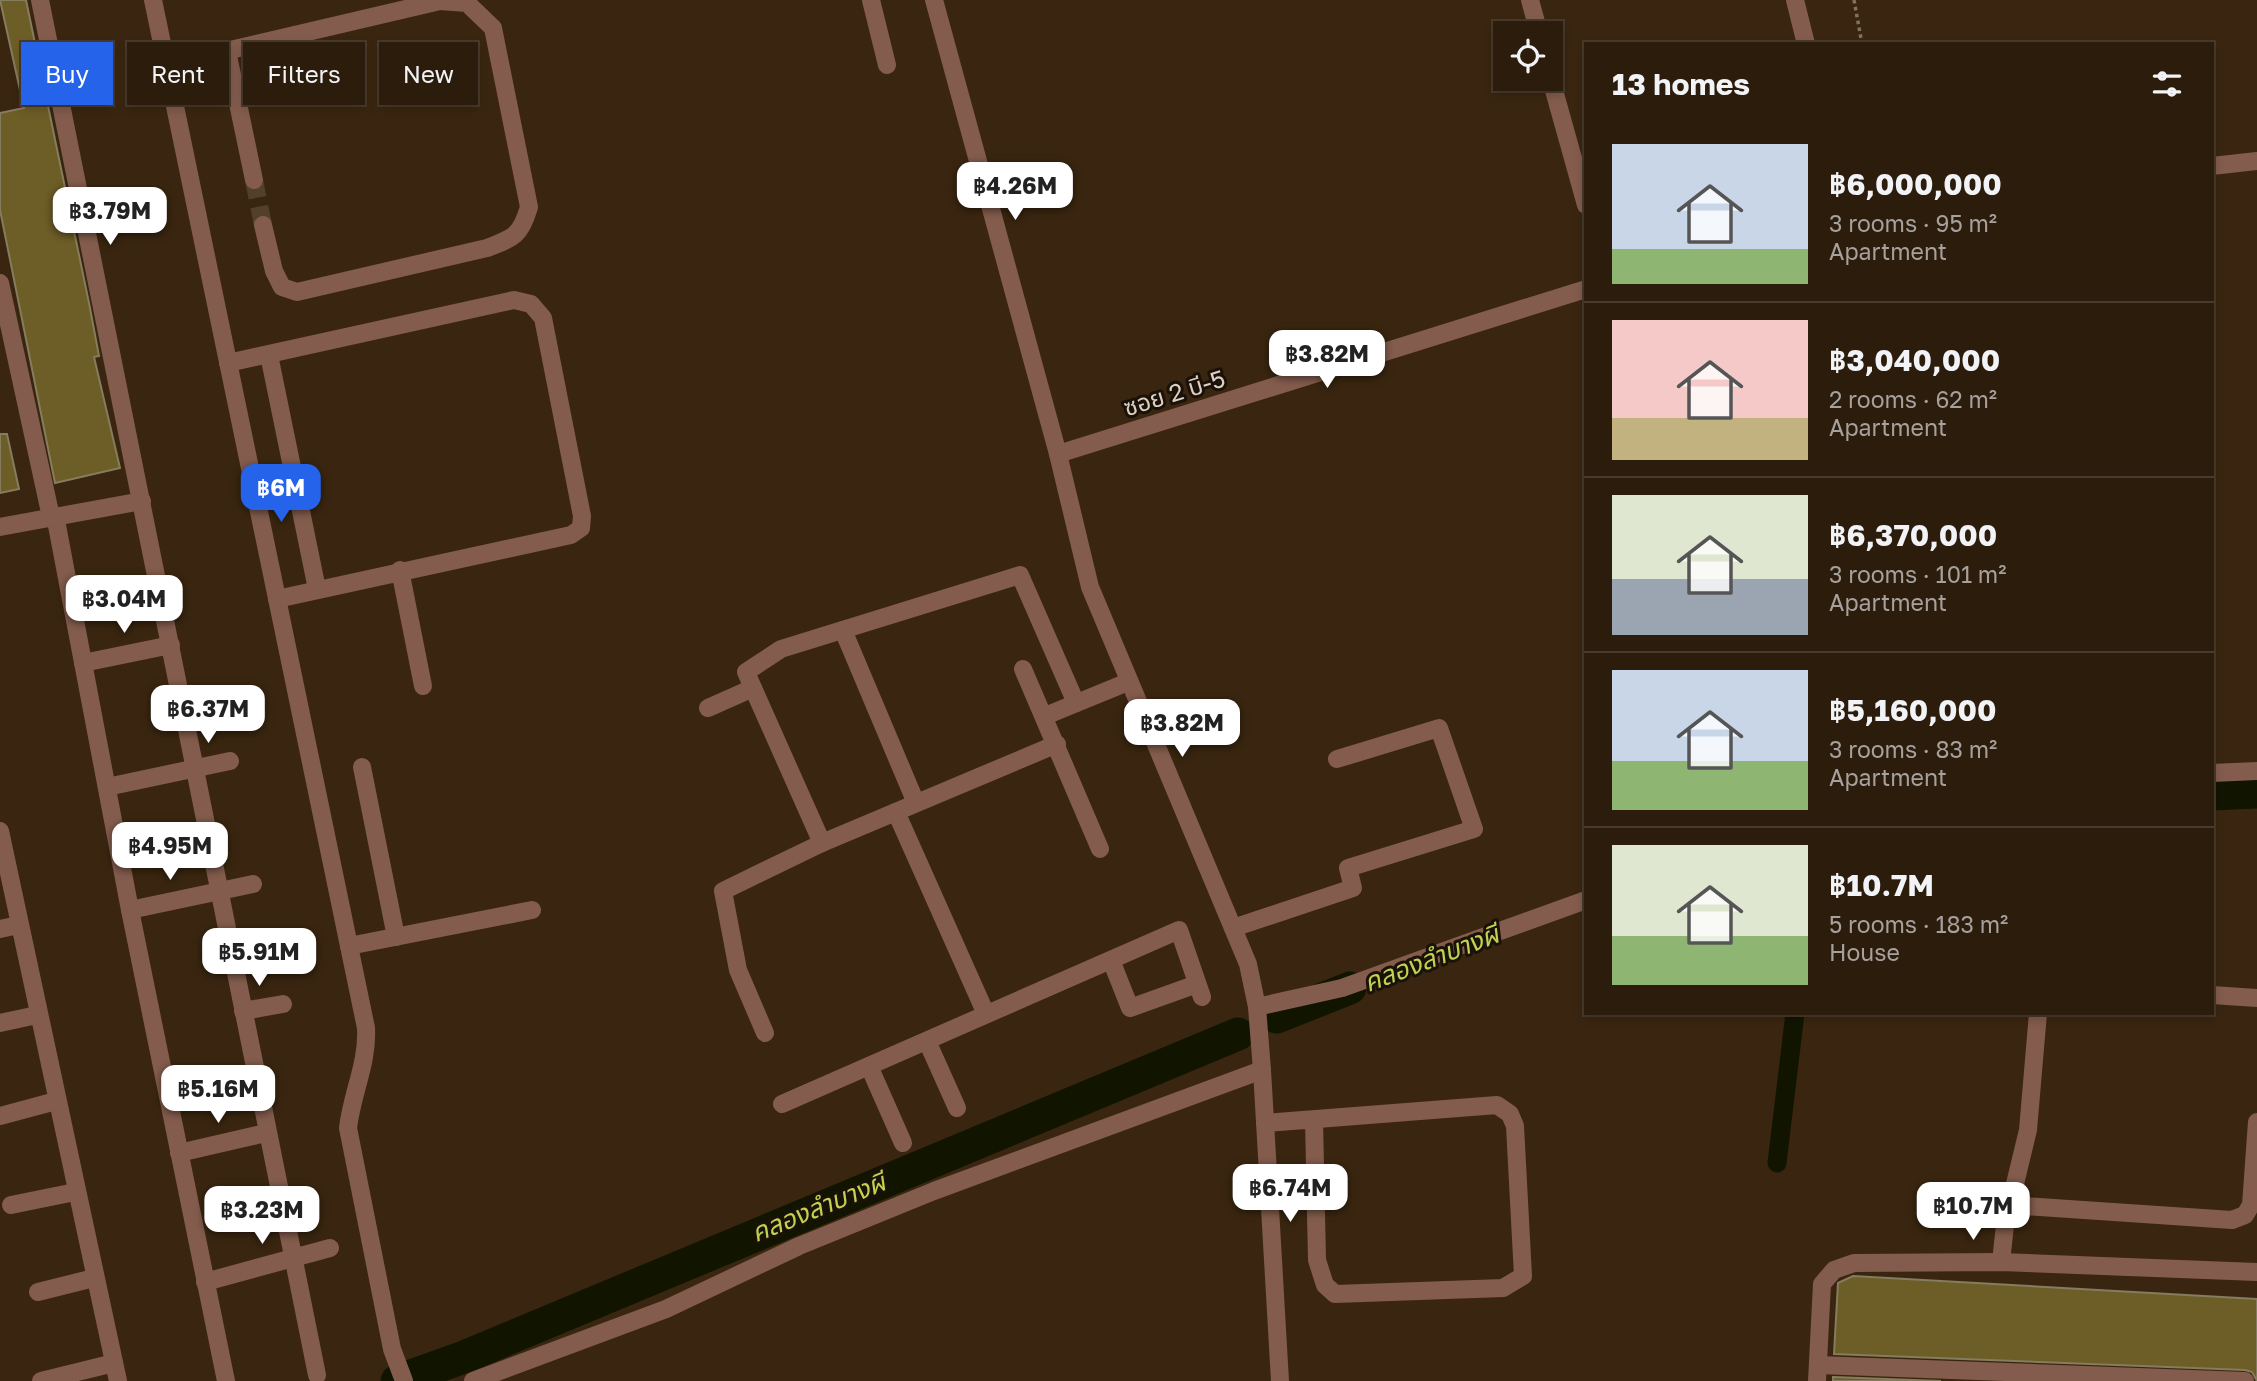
<!DOCTYPE html>
<meta charset="utf-8">
<style>
body{margin:0;font-family:"Golos Text","Noto Sans Thai",sans-serif;background:#342515;color:#f1f3f6;height:100vh;display:flex;flex-direction:column;font-size:26px;white-space:nowrap}
*{box-sizing:border-box;margin:0}
p{font-size:23px;color:#a6a19d}
.icon{flex:none;width:38px;height:38px;fill:none;stroke:currentColor;stroke-width:2;stroke-linecap:round;stroke-linejoin:round}
.map{position:relative;flex:1;overflow:hidden}
.panel{position:absolute;left:1584px;top:42px;width:630px;height:973px;display:flex;flex-direction:column;background:#2c1c0c;border-radius:0px;box-shadow:0 4px 10px #0003,0 0 0 2px #483a2d}
.panel>*{flex:none}
.guide{position:absolute;left:21px;top:42px;width:665px;height:63px;display:flex;gap:14px}
.buttons{position:absolute;left:1493px;top:21px;display:grid;gap:14px}
.buttons a{display:grid;place-items:center;width:70px;height:70px;border-radius:0px;background:#2c1c0c;box-shadow:0 4px 10px #0003,0 0 0 2px #483a2d;font-size:35px}
.price{position:absolute;translate:-50% -60px;padding:0 16px;border-radius:14px;background:#fff;color:#222;font-size:23px;line-height:46px;filter:drop-shadow(0 2px 4px #0008)}
.price::after{content:'';position:absolute;left:50%;top:42px;width:21px;height:16px;margin-left:-10px;background:inherit;clip-path:polygon(0 0,100% 0,50% 100%)}
.price.active{background:#2563eb;color:#fff}
ul{padding:0;list-style:none}
li{display:flex;align-items:center;gap:21px;height:175px;padding:0 28px}
li+li{border-top:2px solid #483a2d}
li span{display:grid;place-items:center;flex:none;width:196px;height:140px;border-radius:0px;color:#555}
li>.icon{margin-inline-start:auto}
span .icon{width:84px;height:84px;fill:#fffc;stroke-width:1}
li b{font-size:30px}
h2{display:flex;justify-content:space-between;align-items:center;height:84px;padding:0 28px;font-size:30px}
.chip{padding:0 24px;border-radius:0px;background:#2c1c0c;box-shadow:0 4px 10px #0003,0 0 0 2px #483a2d;font-size:24px;line-height:63px}
.chip.active{background:#2563eb;color:#fff}
.map>svg:first-child{display:block}
.lines{fill:none;stroke-linecap:round;stroke-linejoin:round}
.canal{stroke:#111500;stroke-width:19}
.river{stroke:#111500;stroke-width:33}
.building{fill:#6d5d27;stroke:#867c5e;stroke-width:2}
.minor-tunnel{stroke:#52402b;stroke-width:18;stroke-dasharray:18 9;stroke-linecap:butt}
.path{stroke:#82715f;stroke-width:3.5;stroke-dasharray:3.5 3.5;stroke-linecap:butt}
.minor{stroke:#835c4d;stroke-width:18}
.labels{text-anchor:middle;dominant-baseline:central;stroke-width:6;stroke-linejoin:round;paint-order:stroke}
.street-label{font-size:24px;fill:#ddd0c3;stroke:#1a1108}
.water-label{font-size:26px;font-style:italic;fill:#c0d24f;stroke:#1a1108}
</style>
<div class="map">
<svg width="2257" height="1381" viewBox="0 0 2257 1381">
<rect width="100%" height="100%" fill="#3a2610"/>
<g class="lines">
<polyline class="canal" points="1777,1163 1795,1013"/>
<g class="river">
<polyline points="2212,794 2257,792"/>
<polyline points="1277,1017 1350,988"/>
<polyline points="397,1381 464,1357 1238,1034"/>
</g>
</g>
<g class="building">
<polygon points="0,0 26,0 89,303 99,356 94,357 120,468 55,483 0,210 0,113 24,108"/>
<polygon points="0,434 7,434 19,489 0,493"/>
<polygon points="1853,1276 2257,1299 2257,1381 2252,1372 2245,1370 1834,1354 1838,1283"/>
<polygon points="1833,1377 1941,1381 1833,1381"/>
</g>
<g class="lines">
<polyline class="minor-tunnel" points="254,180 263,225"/>
<polyline class="path" points="1854,0 1862,44"/>
<g class="minor">
<polyline points="40,0 317,1375"/>
<path d="M153,0L366,1028C368,1063 352,1093 348,1128L392,1349L404,1381"/>
<polyline points="871,0 887,65"/>
<polyline points="934,0 1058,454 1090,587 1248,964 1257,1007 1262,1070 1280,1381"/>
<polyline points="1530,0 1539,33"/>
<polyline points="1795,0 1806,44"/>
<polyline points="227,51 254,180"/>
<path d="M166,65L440,1L467,3L493,28L529,207C521,235 514,238 487,248L297,292L282,287L274,271L263,225"/>
<polyline points="1550,76 1586,205"/>
<polyline points="2212,166 2257,161"/>
<polyline points="0,283 51,517"/>
<polyline points="269,355 317,589"/>
<polyline points="228,363 514,300 531,304 543,318 582,516 581,528 571,535 277,599"/>
<polyline points="1058,454 1586,289"/>
<polyline points="55,515 130,910 226,1381"/>
<polyline points="0,527 142,501"/>
<polyline points="400,570 423,686"/>
<polyline points="843,630 916,803"/>
<polyline points="83,663 171,645"/>
<polyline points="1023,669 1100,849"/>
<polyline points="753,688 822,843"/>
<polyline points="708,708 753,688 746,672 781,649 1020,575 1076,703"/>
<polyline points="1045,716 1128,682"/>
<polyline points="362,767 396,937"/>
<polyline points="2212,773 2257,771"/>
<polyline points="107,787 230,761"/>
<polyline points="896,812 986,1014"/>
<polyline points="0,831 118,1381"/>
<polyline points="130,910 253,884"/>
<polyline points="1233,928 1353,888 1348,868 1474,829 1439,728 1337,759"/>
<polyline points="0,929 19,925"/>
<polyline points="349,946 532,910"/>
<polyline points="1111,960 1130,1008 1197,984"/>
<polyline points="2212,995 2257,998"/>
<polyline points="1257,1007 1342,988 1586,900"/>
<polyline points="243,1011 283,1004"/>
<polyline points="0,1023 37,1015"/>
<polyline points="765,1033 738,970 723,891 822,843 1057,744"/>
<polyline points="927,1041 957,1108"/>
<polyline points="869,1066 903,1143"/>
<polyline points="782,1104 1179,930 1202,997"/>
<polyline points="0,1116 56,1101"/>
<polyline points="1265,1123 1497,1105 1510,1114 1515,1126 1523,1276 1503,1288 1335,1294 1325,1285 1317,1260 1314,1120"/>
<polyline points="179,1153 266,1133"/>
<polyline points="11,1205 75,1192"/>
<polyline points="2009,1205 2232,1220 2245,1215 2251,1205 2257,1122"/>
<polyline points="2001,1262 2005,1225 2028,1130 2038,1013"/>
<polyline points="205,1282 330,1248"/>
<polyline points="38,1292 94,1278"/>
<polyline points="1818,1365 2245,1381"/>
<polyline points="41,1381 114,1363"/>
<polyline points="473,1381 666,1309 799,1246 934,1191 1262,1070"/>
<polyline points="1817,1381 1822,1284 1834,1270 1854,1263 2001,1262 2257,1272"/>
</g>
</g>
<g class="labels">
<g class="street-label">
<text transform="translate(1174 392) rotate(-17)">ซอย 2 บี-5</text>
</g>
<g class="water-label">
<text transform="translate(1431 958) rotate(-21)">คลองลำบางผี</text>
<text transform="translate(818 1207) rotate(-22)">คลองลำบางผี</text>
</g>
</g>
</svg>
<div class="buttons">
<a><svg class="icon" aria-label="locate" viewBox="0 0 24 24"><circle cx="12" cy="12" r="6"/><path d="M12 2v4M12 18v4M2 12h4M18 12h4"/></svg></a>
</div>
<b class="price" style="left:1015px;top:222px">฿4.26M</b>
<b class="price" style="left:110px;top:247px">฿3.79M</b>
<b class="price" style="left:1327px;top:390px">฿3.82M</b>
<b class="price active" style="left:281px;top:524px">฿6M</b>
<b class="price" style="left:124px;top:635px">฿3.04M</b>
<b class="price" style="left:208px;top:745px">฿6.37M</b>
<b class="price" style="left:1182px;top:759px">฿3.82M</b>
<b class="price" style="left:170px;top:882px">฿4.95M</b>
<b class="price" style="left:259px;top:988px">฿5.91M</b>
<b class="price" style="left:218px;top:1125px">฿5.16M</b>
<b class="price" style="left:1290px;top:1224px">฿6.74M</b>
<b class="price" style="left:1973px;top:1242px">฿10.7M</b>
<b class="price" style="left:262px;top:1246px">฿3.23M</b>
<div class="guide">
<a class="chip active">Buy</a>
<a class="chip">Rent</a>
<a class="chip">Filters</a>
<a class="chip">New</a>
</div>
<section class="panel">
<h2>13 homes<svg class="icon" aria-label="filters" viewBox="0 0 24 24"><path d="M4 7h16M4 17h16"/><circle cx="9" cy="7" r="2"/><circle cx="15" cy="17" r="2"/></svg></h2>
<ul>
<li><span style="background:linear-gradient(#c9d6e8 75%,#8fb573 0)"><svg class="icon" aria-label="home" viewBox="0 0 24 24"><path d="M3 11l9-7 9 7M6 9v11h12V9"/></svg></span><div><b>฿6,000,000</b><p>3 rooms · 95 m²</p><p>Apartment</p></div></li>
<li><span style="background:linear-gradient(#f6c9c9 70%,#c2b280 0)"><svg class="icon" aria-label="home" viewBox="0 0 24 24"><path d="M3 11l9-7 9 7M6 9v11h12V9"/></svg></span><div><b>฿3,040,000</b><p>2 rooms · 62 m²</p><p>Apartment</p></div></li>
<li><span style="background:linear-gradient(#dfe7d0 60%,#9aa5b1 0)"><svg class="icon" aria-label="home" viewBox="0 0 24 24"><path d="M3 11l9-7 9 7M6 9v11h12V9"/></svg></span><div><b>฿6,370,000</b><p>3 rooms · 101 m²</p><p>Apartment</p></div></li>
<li><span style="background:linear-gradient(#c9d6e8 65%,#8fb573 0)"><svg class="icon" aria-label="home" viewBox="0 0 24 24"><path d="M3 11l9-7 9 7M6 9v11h12V9"/></svg></span><div><b>฿5,160,000</b><p>3 rooms · 83 m²</p><p>Apartment</p></div></li>
<li><span style="background:linear-gradient(#dfe7d0 65%,#8fb573 0)"><svg class="icon" aria-label="home" viewBox="0 0 24 24"><path d="M3 11l9-7 9 7M6 9v11h12V9"/></svg></span><div><b>฿10.7M</b><p>5 rooms · 183 m²</p><p>House</p></div></li>
</ul>
</section>
</div>
